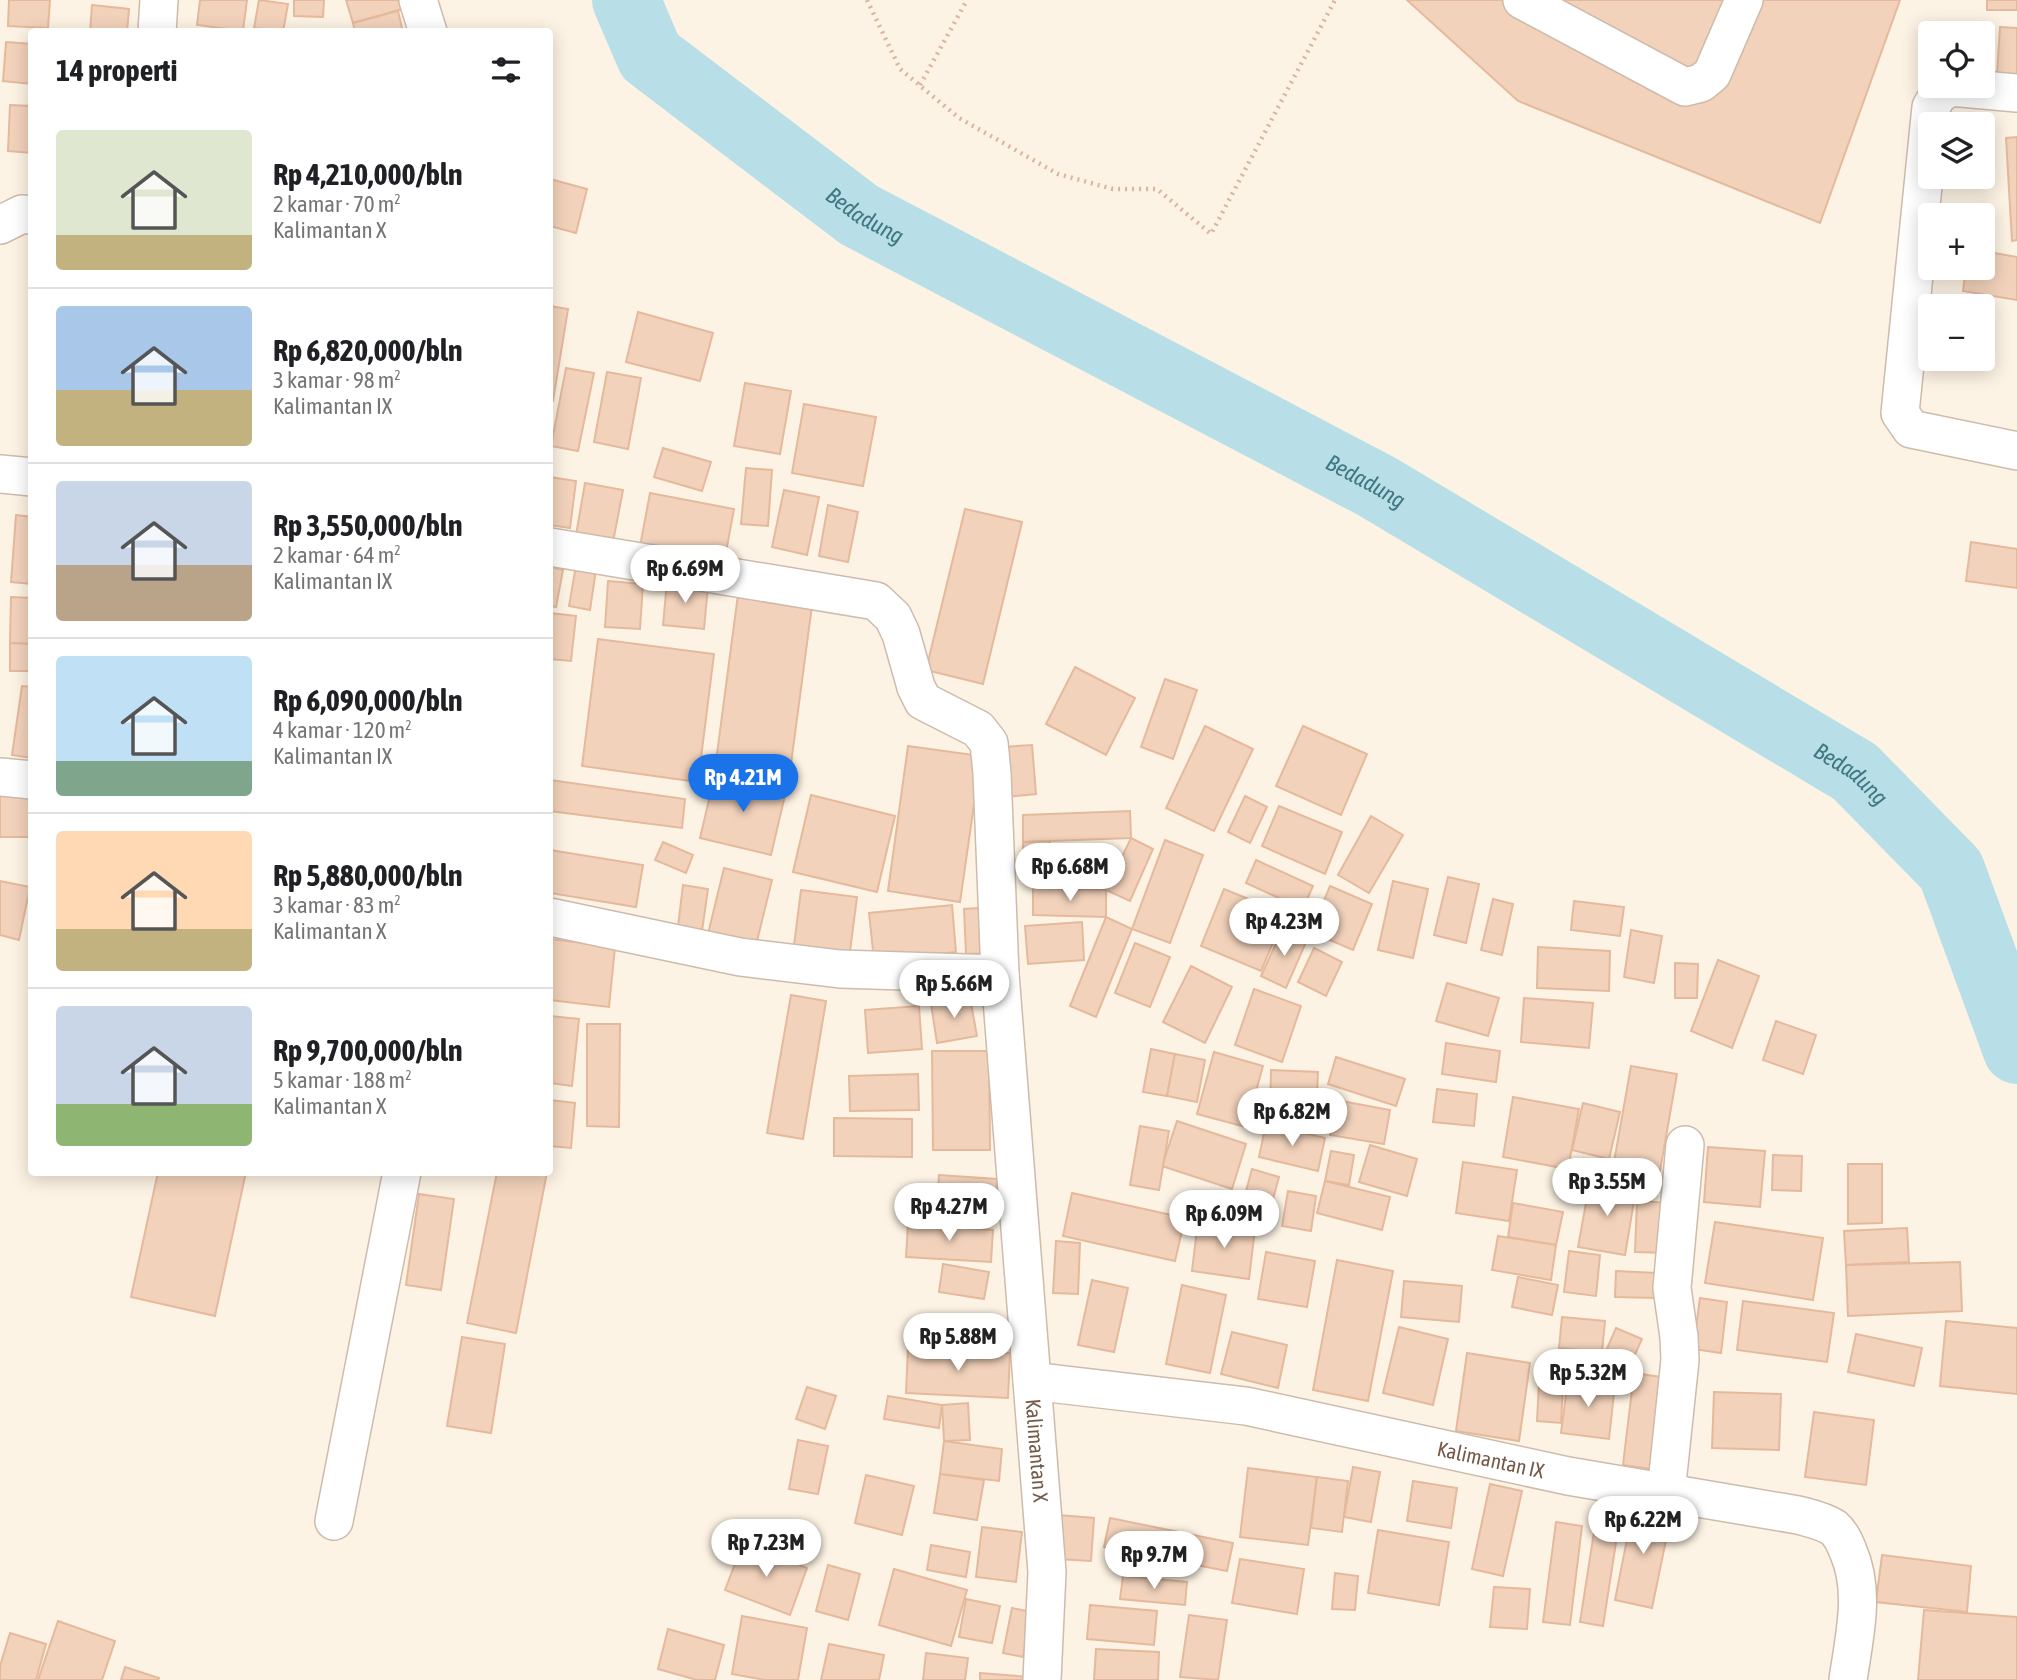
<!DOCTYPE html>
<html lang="id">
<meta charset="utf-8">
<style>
body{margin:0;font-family:"Asap Condensed",sans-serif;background:#f6f6f6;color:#202124;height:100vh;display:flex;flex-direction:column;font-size:26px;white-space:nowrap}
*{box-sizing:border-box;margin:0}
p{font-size:23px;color:#757577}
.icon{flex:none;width:38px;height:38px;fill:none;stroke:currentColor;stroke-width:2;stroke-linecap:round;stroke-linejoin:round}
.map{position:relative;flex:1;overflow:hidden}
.details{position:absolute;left:28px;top:28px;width:525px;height:1148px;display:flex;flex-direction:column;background:#fff;border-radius:7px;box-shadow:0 4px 18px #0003}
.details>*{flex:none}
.tools{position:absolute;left:1918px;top:21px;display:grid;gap:14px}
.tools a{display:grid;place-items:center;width:77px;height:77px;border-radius:7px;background:#fff;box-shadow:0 4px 18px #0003;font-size:35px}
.price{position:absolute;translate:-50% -60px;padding:0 16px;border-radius:24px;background:#fff;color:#222;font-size:23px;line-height:46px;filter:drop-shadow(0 2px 4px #0008)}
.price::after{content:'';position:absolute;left:50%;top:42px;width:21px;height:16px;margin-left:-10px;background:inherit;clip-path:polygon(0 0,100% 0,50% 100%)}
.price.selected{background:#1a73e8;color:#fff}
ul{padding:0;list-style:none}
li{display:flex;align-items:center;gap:21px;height:175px;padding:0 28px}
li+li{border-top:2px solid #e0e0e0}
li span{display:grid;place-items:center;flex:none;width:196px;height:140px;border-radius:7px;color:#555}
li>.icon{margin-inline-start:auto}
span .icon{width:84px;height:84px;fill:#fffc;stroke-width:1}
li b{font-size:30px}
h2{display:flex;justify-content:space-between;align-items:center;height:84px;padding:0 28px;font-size:30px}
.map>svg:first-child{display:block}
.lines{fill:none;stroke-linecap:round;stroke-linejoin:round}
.river{stroke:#b8dfe7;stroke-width:68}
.building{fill:#f2d2bb;stroke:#e5b99c;stroke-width:2}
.minor-casing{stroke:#cebbab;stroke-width:40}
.path{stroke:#d7b59e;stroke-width:4.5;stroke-dasharray:2 5;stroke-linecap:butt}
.minor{stroke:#fff;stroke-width:37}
.labels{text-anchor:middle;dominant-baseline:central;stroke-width:5;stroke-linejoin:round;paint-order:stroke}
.street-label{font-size:21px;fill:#765a49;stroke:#fff7eb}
.water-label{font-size:23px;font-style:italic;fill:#3f7783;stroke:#fff7eb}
</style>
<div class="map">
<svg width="2017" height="1680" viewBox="0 0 2017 1680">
<rect width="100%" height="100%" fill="#fdf3e4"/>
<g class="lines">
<path class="river" id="s1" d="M626,0L650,56L859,215L1376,486L1855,772L1951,870L2017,1050"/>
</g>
<g class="building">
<polygon points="9,0 50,0 48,28 8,26"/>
<polygon points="200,0 247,0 243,31 197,25"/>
<polygon points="259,0 288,4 283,32 254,28"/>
<polygon points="294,0 324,0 323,17 294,16"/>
<polygon points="346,0 404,0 406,8 353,23"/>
<polygon points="1407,0 1900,0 1820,223 1518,101"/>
<rect x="1987" y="0" width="30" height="10"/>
<polygon points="92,5 129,9 127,32 90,32"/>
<polygon points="398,11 403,32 355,32 353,23"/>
<polygon points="2000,27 2017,28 2017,76 1997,74"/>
<polygon points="6,42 32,44 32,84 3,81"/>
<polygon points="10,105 32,106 32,153 8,151"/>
<polygon points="2017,137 2017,240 2012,241 2006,138"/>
<polygon points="550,179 587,189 576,233 550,226"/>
<polygon points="1983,251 2017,257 2017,300 1963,291 1966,268 1983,268"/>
<polygon points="550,306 568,309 553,401 550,400"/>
<polygon points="638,312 713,333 700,381 626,362"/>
<polygon points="566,368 594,373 578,451 551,446"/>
<polygon points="607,372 641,378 628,449 594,442"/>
<polygon points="745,383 791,391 780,454 734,446"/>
<polygon points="804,404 876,417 863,486 792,473"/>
<polygon points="663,448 711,462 702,491 654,477"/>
<polygon points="746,468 772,470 768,526 741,524"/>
<polygon points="550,477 576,481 570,528 550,525"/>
<polygon points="585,483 623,490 613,542 576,535"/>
<polygon points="784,490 819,497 807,555 772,547"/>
<polygon points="650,493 734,509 723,568 639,552"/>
<polygon points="828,505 858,512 848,562 819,556"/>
<polygon points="965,509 1022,522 983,684 926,670"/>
<polygon points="16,515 32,517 32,584 11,582"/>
<polygon points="1971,542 2017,549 2017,588 1966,581"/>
<polygon points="577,560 597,563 590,610 569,606"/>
<polygon points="550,567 563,570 556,607 550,606"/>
<polygon points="608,581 643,584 640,629 605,627"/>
<polygon points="667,581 708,586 704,629 663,625"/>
<polygon points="739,587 813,598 789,779 715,769"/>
<polygon points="11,597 32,598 32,644 10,643"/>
<polygon points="550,613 576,616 571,661 550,659"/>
<polygon points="598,639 714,654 698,782 582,766"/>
<polygon points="10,643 32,644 32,671 10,671"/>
<polygon points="1075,667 1135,698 1106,755 1046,724"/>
<polygon points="1165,679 1197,690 1173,759 1141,747"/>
<polygon points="22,686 32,687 32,758 12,755"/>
<polygon points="1205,726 1253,749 1214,831 1166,808"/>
<polygon points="1303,726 1367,754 1341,815 1276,786"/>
<polygon points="1032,745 1036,794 1007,797 1002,747"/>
<polygon points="908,746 981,756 960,902 888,891"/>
<polygon points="715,774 786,791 771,855 700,838"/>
<polygon points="550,780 685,799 682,828 550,811"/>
<rect x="0" y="793" width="32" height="44"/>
<polygon points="811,795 895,816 877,892 793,872"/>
<polygon points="1245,796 1267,807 1250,843 1228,832"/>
<polygon points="1279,806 1342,832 1325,874 1262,846"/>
<polygon points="1130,811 1131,838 1023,842 1023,815"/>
<polygon points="1371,816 1403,835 1369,893 1338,875"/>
<polygon points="1131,838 1153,849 1130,901 1106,890"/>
<polygon points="1165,840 1203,855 1170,943 1132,929"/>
<polygon points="1050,841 1051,880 1024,881 1023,842"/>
<polygon points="663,842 693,855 686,873 655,860"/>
<polygon points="550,850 643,865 636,907 550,893"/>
<polygon points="1256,860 1313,886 1303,909 1246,883"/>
<polygon points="724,868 772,880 756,945 708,934"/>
<polygon points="1448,877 1479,884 1466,943 1434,935"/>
<polygon points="0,881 30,887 19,940 0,935"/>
<polygon points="1393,881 1428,889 1413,958 1378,950"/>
<polygon points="683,885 708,889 701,938 677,935"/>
<polygon points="1330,886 1372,904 1353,950 1311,932"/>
<polygon points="1033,888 1106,890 1106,917 1033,915"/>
<polygon points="1224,889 1285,914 1261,971 1201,946"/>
<polygon points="801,890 857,897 849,959 793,953"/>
<polygon points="1493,899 1513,904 1502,955 1481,950"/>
<polygon points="1574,901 1624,907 1620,936 1571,930"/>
<polygon points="952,905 956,952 874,960 869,913"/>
<polygon points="992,907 994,953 966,954 964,909"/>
<polygon points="1106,917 1132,929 1096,1017 1070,1006"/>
<polygon points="1082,922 1084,960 1028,964 1025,926"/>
<polygon points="1283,928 1307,940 1286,988 1261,976"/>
<polygon points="1631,930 1662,936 1654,983 1624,977"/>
<polygon points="550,939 615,947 609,1007 550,1000"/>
<polygon points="1135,943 1170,957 1150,1007 1115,993"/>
<polygon points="1538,947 1610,951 1609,991 1537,988"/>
<polygon points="1314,948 1342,962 1326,996 1298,982"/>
<polygon points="1718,960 1759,976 1732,1048 1691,1031"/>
<polygon points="1675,963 1698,964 1697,998 1675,998"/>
<polygon points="1191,966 1232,987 1205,1043 1163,1022"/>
<polygon points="1447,983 1499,998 1488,1036 1436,1021"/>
<polygon points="1254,989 1301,1006 1282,1062 1235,1045"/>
<polygon points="791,995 826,1001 803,1139 767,1133"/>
<polygon points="970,998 977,1036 937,1043 931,1004"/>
<polygon points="1524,998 1593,1003 1589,1048 1521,1042"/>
<polygon points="919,1006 922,1049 868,1053 865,1010"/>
<polygon points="550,1016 579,1019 572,1086 550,1083"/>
<polygon points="1776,1021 1816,1035 1803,1074 1763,1060"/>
<polygon points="587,1024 620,1024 619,1127 587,1126"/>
<polygon points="1446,1043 1500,1051 1496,1082 1442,1074"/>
<polygon points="1151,1049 1175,1054 1167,1096 1143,1092"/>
<polygon points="932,1051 989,1051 990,1150 933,1150"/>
<polygon points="1214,1052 1263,1066 1246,1127 1197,1114"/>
<polygon points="1175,1054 1205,1060 1197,1102 1167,1096"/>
<polygon points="1336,1057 1405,1079 1396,1106 1328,1084"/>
<polygon points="1631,1066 1677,1074 1660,1171 1614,1162"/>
<polygon points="1271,1070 1318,1072 1316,1114 1270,1112"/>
<polygon points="918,1074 919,1110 850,1111 849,1076"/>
<polygon points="1437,1089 1477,1094 1474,1126 1433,1122"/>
<polygon points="1513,1097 1579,1109 1568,1169 1503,1157"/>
<polygon points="550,1100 575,1103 571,1148 550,1146"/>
<polygon points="1336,1100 1390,1110 1384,1144 1330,1135"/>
<polygon points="1583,1103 1620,1112 1609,1159 1572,1150"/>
<polygon points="834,1118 912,1119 912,1157 834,1156"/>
<polygon points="1177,1121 1246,1144 1232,1189 1162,1166"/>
<polygon points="1266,1124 1325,1138 1318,1171 1259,1157"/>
<polygon points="1140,1126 1169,1131 1159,1190 1130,1185"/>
<polygon points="1370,1145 1417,1159 1407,1196 1359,1182"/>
<polygon points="1708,1147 1765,1151 1760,1207 1704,1202"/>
<polygon points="1331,1151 1354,1155 1349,1185 1325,1181"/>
<polygon points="1773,1155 1802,1156 1801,1191 1772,1190"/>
<polygon points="1463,1162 1517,1170 1509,1221 1456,1213"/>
<polygon points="1848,1164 1882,1164 1882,1223 1848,1224"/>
<polygon points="1252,1169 1279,1177 1267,1221 1240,1213"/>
<polygon points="158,1172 246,1172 215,1316 131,1297"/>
<polygon points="497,1172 547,1172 516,1333 467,1323"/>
<polygon points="939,1175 997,1179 994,1220 936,1216"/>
<polygon points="1325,1181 1390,1197 1382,1230 1317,1213"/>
<polygon points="1590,1181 1636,1189 1625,1255 1578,1247"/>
<polygon points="1288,1191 1316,1196 1311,1231 1282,1226"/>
<polygon points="1072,1193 1185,1218 1175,1261 1063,1236"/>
<polygon points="419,1194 454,1199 441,1290 406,1285"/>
<polygon points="1637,1201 1671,1203 1669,1253 1635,1252"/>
<polygon points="1513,1203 1563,1212 1556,1245 1508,1237"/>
<polygon points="1198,1221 1255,1229 1249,1279 1192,1271"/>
<polygon points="1715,1222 1823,1238 1813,1300 1705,1283"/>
<polygon points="908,1224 993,1230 991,1262 906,1257"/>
<polygon points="1907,1228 1909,1262 1846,1265 1844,1231"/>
<polygon points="1498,1236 1556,1245 1551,1280 1492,1270"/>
<polygon points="1056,1241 1080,1243 1078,1294 1053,1293"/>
<polygon points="1569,1251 1600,1255 1596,1296 1564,1292"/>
<polygon points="1266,1252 1315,1261 1307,1307 1258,1299"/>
<polygon points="1337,1260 1393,1271 1368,1401 1313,1390"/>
<polygon points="1960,1262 1962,1311 1848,1316 1846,1265"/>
<polygon points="943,1264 989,1272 984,1299 939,1292"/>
<polygon points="1616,1271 1657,1273 1656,1298 1615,1297"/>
<polygon points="1518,1277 1558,1285 1552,1315 1512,1307"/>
<polygon points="1092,1280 1128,1288 1114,1352 1078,1345"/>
<polygon points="1404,1281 1462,1286 1459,1322 1401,1317"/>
<polygon points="1182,1285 1226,1295 1210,1373 1166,1364"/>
<polygon points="1700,1298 1727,1302 1721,1353 1693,1349"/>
<polygon points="1743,1301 1834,1313 1827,1362 1737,1350"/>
<polygon points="1562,1317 1605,1321 1602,1352 1559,1348"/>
<polygon points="1946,1321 2017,1328 2017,1394 1940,1386"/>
<polygon points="1399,1327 1448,1339 1433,1405 1383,1393"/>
<polygon points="1616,1328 1642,1339 1627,1372 1602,1360"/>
<polygon points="1232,1332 1287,1345 1278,1388 1221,1374"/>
<polygon points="1856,1334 1922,1348 1914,1386 1848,1372"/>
<polygon points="462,1337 505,1344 491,1433 447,1426"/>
<polygon points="908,1348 1010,1353 1008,1398 906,1393"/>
<polygon points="1467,1353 1530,1363 1519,1441 1456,1431"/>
<polygon points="1540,1364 1564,1366 1561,1423 1537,1421"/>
<polygon points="1634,1373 1669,1378 1658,1470 1623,1465"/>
<polygon points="1568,1379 1615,1384 1609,1439 1561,1433"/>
<polygon points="807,1387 836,1396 825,1429 796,1419"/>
<polygon points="1714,1392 1781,1394 1779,1450 1712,1448"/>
<polygon points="888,1396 942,1405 939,1428 884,1419"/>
<polygon points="968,1403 970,1440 944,1441 942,1405"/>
<polygon points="1814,1412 1874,1420 1866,1485 1805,1477"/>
<polygon points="798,1440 828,1446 818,1494 789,1489"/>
<polygon points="944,1441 1002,1449 999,1481 940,1474"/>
<polygon points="1353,1467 1380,1472 1371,1522 1344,1517"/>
<polygon points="1248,1468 1317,1477 1308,1545 1240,1537"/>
<polygon points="940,1474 984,1480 977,1520 934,1513"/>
<polygon points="866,1475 914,1486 902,1535 855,1523"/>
<polygon points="1317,1477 1348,1481 1342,1532 1311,1528"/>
<polygon points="1413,1481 1457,1488 1451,1528 1407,1521"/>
<polygon points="1490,1484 1522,1491 1503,1576 1472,1569"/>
<polygon points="1599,1500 1622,1504 1603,1626 1580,1622"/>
<polygon points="1634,1504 1672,1511 1652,1608 1615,1600"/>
<polygon points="1059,1515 1094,1518 1091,1561 1057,1559"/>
<polygon points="1110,1518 1233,1543 1227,1571 1104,1547"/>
<polygon points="1556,1522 1582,1526 1570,1625 1543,1622"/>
<polygon points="982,1527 1022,1532 1016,1582 976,1577"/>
<polygon points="1378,1530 1449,1542 1439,1605 1368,1593"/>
<polygon points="743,1543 807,1568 790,1615 725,1590"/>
<polygon points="931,1545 970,1552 966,1577 927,1570"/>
<polygon points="1882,1555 1971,1566 1967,1612 1876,1602"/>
<polygon points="1240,1559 1304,1569 1297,1614 1232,1603"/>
<polygon points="828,1565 860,1574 848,1620 816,1611"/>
<polygon points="894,1569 967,1590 951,1646 879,1625"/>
<polygon points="1335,1573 1358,1576 1355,1610 1332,1609"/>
<polygon points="1123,1576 1187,1582 1185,1605 1120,1599"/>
<polygon points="1494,1587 1530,1589 1527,1629 1490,1627"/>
<polygon points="966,1599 1000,1606 992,1643 959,1637"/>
<polygon points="1090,1605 1157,1611 1154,1645 1087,1639"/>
<polygon points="1012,1608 1032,1612 1023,1657 1003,1653"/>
<polygon points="1924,1610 2017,1617 2017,1680 1918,1680"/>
<polygon points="1189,1615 1227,1620 1218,1680 1180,1677"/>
<polygon points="742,1616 807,1628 798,1680 765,1680 732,1674"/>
<polygon points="58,1621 115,1641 102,1680 38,1680"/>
<polygon points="668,1629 724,1645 715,1680 697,1680 658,1669"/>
<polygon points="10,1633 46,1644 36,1680 0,1680 0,1666"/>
<polygon points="829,1644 884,1655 879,1680 821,1680"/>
<polygon points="1096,1649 1159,1652 1158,1680 1094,1680"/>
<polygon points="926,1653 968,1658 965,1680 923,1680"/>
<polygon points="125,1667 159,1678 158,1680 121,1680"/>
<polygon points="980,1673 1030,1677 1030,1680 980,1680"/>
</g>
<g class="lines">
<defs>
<g id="minor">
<polyline points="418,0 428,32"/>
<polyline points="1522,0 1685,87 1701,83 1712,74 1744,0"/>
<polyline points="157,32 159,0"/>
<polyline points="2017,93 1950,87 1938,95 1931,107 1900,413 1911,429 2017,451"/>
<polyline points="0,225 22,214 32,215"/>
<polyline points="0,474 32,477"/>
<path id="s2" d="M550,547L876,601L893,617L901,634L916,687L923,701L978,729L989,743L992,773L1000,974L1047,1572L1042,1680"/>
<polyline points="0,777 32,780"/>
<polyline points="550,917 740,957 840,969 1000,974"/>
<path id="s3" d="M1032,1381L1246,1406L1568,1476L1798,1515C1809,1518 1824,1521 1834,1528C1841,1534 1845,1543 1848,1551C1866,1591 1854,1638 1848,1680"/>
<polyline points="1666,1493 1680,1360 1679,1337 1672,1288 1685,1145"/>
<polyline points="334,1521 402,1172"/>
</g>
</defs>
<use href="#minor" class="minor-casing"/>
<g class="path">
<polyline points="867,0 900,69 959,118 1058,174 1113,189 1157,189 1211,234 1335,0"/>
<polyline points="920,85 967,0"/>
</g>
<use href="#minor" class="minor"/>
</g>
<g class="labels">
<g class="street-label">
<text stroke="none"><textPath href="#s2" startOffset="1232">Kalimantan X</textPath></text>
<text stroke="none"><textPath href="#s3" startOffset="466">Kalimantan IX</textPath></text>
</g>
<g class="water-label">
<text stroke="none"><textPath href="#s1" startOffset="329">Bedadung</textPath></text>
<text stroke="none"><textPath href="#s1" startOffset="896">Bedadung</textPath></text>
<text stroke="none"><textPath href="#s1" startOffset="1463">Bedadung</textPath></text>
</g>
</g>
</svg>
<div class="tools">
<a><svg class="icon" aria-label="locate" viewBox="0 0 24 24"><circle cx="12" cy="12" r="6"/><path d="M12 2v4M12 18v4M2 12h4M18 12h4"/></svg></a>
<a><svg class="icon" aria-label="layers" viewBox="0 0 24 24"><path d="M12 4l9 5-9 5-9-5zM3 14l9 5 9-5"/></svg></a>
<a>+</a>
<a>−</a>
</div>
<b class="price" style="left:685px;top:605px">Rp 6.69M</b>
<b class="price selected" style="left:743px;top:814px">Rp 4.21M</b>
<b class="price" style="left:1070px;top:903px">Rp 6.68M</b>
<b class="price" style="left:1284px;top:958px">Rp 4.23M</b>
<b class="price" style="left:954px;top:1020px">Rp 5.66M</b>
<b class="price" style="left:1292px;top:1148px">Rp 6.82M</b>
<b class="price" style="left:1607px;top:1218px">Rp 3.55M</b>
<b class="price" style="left:949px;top:1243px">Rp 4.27M</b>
<b class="price" style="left:1224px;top:1250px">Rp 6.09M</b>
<b class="price" style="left:958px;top:1373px">Rp 5.88M</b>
<b class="price" style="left:1588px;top:1409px">Rp 5.32M</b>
<b class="price" style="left:1643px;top:1556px">Rp 6.22M</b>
<b class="price" style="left:766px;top:1579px">Rp 7.23M</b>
<b class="price" style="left:1154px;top:1591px">Rp 9.7M</b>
<section class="details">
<h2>14 properti<svg class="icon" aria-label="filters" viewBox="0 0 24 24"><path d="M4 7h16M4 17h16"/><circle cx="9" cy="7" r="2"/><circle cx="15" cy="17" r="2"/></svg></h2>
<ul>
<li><span style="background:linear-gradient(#dfe7d0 75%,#c2b280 0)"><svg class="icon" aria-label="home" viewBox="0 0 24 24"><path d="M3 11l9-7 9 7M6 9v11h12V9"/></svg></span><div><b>Rp 4,210,000/bln</b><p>2 kamar · 70 m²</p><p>Kalimantan X</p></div></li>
<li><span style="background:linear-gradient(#a9c7e8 60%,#c2b280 0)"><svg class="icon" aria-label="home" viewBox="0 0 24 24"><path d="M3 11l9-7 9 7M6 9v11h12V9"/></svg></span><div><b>Rp 6,820,000/bln</b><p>3 kamar · 98 m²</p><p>Kalimantan IX</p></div></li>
<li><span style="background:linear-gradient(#c9d6e8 60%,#b9a48a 0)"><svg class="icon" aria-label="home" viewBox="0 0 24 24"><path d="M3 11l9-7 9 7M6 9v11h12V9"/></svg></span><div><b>Rp 3,550,000/bln</b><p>2 kamar · 64 m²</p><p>Kalimantan IX</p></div></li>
<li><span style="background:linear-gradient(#bfe0f5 75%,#7fa58c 0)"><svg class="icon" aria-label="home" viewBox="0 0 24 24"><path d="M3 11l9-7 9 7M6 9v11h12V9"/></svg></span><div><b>Rp 6,090,000/bln</b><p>4 kamar · 120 m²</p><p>Kalimantan IX</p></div></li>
<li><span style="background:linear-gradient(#ffd9b3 70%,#c2b280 0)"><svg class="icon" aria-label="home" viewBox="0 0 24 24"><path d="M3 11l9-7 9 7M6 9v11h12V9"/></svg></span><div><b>Rp 5,880,000/bln</b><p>3 kamar · 83 m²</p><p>Kalimantan X</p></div></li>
<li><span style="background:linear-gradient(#c9d6e8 70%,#8fb573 0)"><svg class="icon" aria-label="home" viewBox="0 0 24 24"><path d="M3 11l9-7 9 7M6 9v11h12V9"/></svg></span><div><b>Rp 9,700,000/bln</b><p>5 kamar · 188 m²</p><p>Kalimantan X</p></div></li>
</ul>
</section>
</div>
